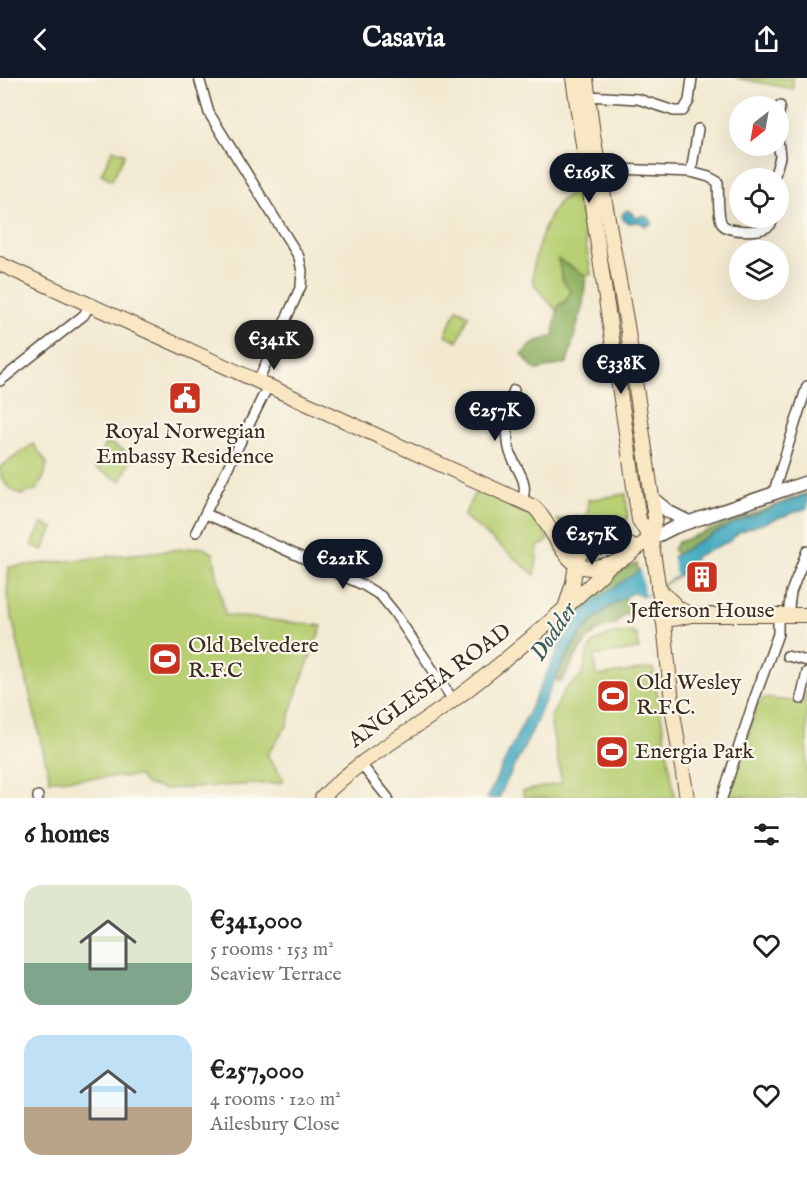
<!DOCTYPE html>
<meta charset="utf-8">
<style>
body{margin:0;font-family:"IM FELL English",serif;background:#f6f6f6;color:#202124;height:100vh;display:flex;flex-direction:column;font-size:22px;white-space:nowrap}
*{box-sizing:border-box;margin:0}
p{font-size:20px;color:#757577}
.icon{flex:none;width:33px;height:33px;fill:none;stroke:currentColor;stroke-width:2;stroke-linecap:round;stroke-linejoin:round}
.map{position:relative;height:720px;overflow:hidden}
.drawer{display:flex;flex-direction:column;background:#fff;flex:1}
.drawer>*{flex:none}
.needle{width:39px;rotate:211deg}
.fabs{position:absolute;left:729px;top:18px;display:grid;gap:12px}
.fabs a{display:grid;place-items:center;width:60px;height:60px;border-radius:50%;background:#fff;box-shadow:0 6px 24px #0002;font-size:30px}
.price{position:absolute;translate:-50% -51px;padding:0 14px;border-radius:21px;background:#111827;color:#fff;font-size:20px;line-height:39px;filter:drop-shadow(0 2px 3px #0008)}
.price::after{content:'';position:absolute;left:50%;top:36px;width:18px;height:14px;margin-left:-9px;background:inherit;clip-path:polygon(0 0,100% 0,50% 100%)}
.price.on{background:#222;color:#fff}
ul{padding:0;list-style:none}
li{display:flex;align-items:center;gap:18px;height:150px;padding:0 24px}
li span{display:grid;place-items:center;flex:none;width:168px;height:120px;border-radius:18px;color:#555}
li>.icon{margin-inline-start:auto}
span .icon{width:72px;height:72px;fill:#fffc;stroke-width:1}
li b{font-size:26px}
h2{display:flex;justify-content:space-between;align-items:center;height:72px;padding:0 24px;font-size:26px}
header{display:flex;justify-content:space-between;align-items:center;height:78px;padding:0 24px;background:#111827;color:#fff;font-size:27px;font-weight:700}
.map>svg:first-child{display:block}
.green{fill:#b8cf73;stroke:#7a7c48;stroke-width:1.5}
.forest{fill:#92b265;stroke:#666e42;stroke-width:1.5}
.water{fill:#3fa8bf;stroke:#3d696e;stroke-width:1.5}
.pier{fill:#f2e9d0}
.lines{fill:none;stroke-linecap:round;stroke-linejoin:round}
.minor-casing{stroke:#564739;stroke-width:12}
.tertiary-casing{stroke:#564739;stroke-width:15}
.secondary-casing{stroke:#564739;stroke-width:16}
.minor{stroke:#fff;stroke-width:9}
.tertiary{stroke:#fff;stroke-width:12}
.secondary{stroke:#f9e7c3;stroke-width:14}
.labels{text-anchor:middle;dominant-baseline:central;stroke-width:4.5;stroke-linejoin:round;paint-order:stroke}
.poi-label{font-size:22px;fill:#3b2a1e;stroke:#fbf7ec;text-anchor:start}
.street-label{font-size:22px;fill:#3b2a1e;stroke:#fbf7ec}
.water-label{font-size:24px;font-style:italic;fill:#3d5c5e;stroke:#fbf7ec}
</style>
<header><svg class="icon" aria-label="back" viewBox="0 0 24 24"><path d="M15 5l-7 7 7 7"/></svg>Casavia<svg class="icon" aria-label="share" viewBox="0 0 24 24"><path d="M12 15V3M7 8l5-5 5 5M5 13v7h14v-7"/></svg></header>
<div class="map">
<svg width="807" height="720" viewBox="0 0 807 720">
<rect width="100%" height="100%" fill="#fbf7ec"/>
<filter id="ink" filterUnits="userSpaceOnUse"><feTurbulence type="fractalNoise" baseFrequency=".0167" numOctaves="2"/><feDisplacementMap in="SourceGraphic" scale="12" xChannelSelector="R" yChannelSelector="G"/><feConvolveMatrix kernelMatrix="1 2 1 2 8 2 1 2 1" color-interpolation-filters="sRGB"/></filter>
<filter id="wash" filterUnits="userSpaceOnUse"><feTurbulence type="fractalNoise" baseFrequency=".008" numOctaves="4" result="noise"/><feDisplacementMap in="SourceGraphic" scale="24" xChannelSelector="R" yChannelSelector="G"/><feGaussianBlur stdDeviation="1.35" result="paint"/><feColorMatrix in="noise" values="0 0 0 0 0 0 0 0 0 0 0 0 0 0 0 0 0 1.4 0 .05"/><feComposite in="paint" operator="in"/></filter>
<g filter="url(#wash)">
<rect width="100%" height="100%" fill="#f2e9d0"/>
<g class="green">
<polygon points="581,0 632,326 638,396 637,395"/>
<polygon points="736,0 793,0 793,11"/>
<polygon points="113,71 125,76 112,102 101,96"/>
<path d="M577,111L591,196L586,198L558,182L563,203L572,214L565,223L559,227L558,234C553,228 535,210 534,205C528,188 547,139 558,125C563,120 571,115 577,111Z"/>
<polygon points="457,231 469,237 458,263 445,257"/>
<polygon points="106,364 133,377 121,403 94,390"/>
<path d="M33,366L47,385L44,399L36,412L21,417C8,410 0,405 0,389Z"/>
<polygon points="485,415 538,441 548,460 546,465 538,468 535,497 464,438 474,416"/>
<path d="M626,416C626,426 630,441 625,450C620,459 585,461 575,458C568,456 561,448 557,442L583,438L588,434V422Z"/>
<polygon points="42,445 53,450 43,472 32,467"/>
<polygon points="201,469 213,475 225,537 322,548 297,613 287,648 267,677 284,702 280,705 164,711 145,706 139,698 50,702 7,519 9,489"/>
<polygon points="631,554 637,557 639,571 594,578 597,598 653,590 675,720 524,720 523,713 562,705 550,641 564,613 582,597 589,572 594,564 610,557"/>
<polygon points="807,610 807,720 764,720 728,717 742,676 757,625 761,624 763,620 803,624"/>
</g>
<g class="forest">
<path d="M558,181L586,198L583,226L567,285L537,292L532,289L522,276L535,264L554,258C553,248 557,240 558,229L565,223L571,214L563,203Z"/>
<path d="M807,415L801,419C756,436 718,453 677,477L673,471L678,464Z"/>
<polygon points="637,485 638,494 579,537 558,572 550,563 546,565 542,562 578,533 621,492"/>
<path d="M624,519L633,533L622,538L616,546C584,551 577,580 561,604L556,602C574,564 587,543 624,519Z"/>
</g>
<g class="water">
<polygon points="627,132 631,134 636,140 644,137 651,142 652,145 646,148 639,144 630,145 624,143 622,137"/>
<path d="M807,416V430L739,454L730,463L696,478L691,490L645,518L632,515C616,524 596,537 585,551C562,578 547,618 534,649C523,674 509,696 499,720H487L558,572L579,537L595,522L640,492L673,479L695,465L735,445Z"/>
</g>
<polygon class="pier" points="672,476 676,498 645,518 640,489"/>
</g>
<g filter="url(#ink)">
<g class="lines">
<defs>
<g id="minor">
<polyline points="199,0 209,35 299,179 302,193 301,208 258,303"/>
<polyline points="588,18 638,21 674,33 683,33 689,23 692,0"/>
<polyline points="778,43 780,28"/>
<path d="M597,82L616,91L691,94L709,99L718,104C719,113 717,141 723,147C729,154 757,154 765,150C771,148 772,145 773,140"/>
<polyline points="691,94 698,51"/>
<polyline points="774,100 780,79 778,60"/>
<polyline points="0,303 84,237 90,226"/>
<path d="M514,312C508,327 505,358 510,374C516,393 530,402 522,423"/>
<polyline points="773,416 807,308"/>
<polyline points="206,436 363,507 381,518 394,534 453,622"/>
<polyline points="196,454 268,308"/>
<polyline points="788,536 791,514 807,473"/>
<polyline points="787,578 807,583"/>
<polyline points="801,621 807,594"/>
<polyline points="360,685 388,720"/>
<polyline points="38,718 38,720"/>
<polyline points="722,720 755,619 778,556 778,536"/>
</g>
<g id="tertiary">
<polyline points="652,420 669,434 689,444"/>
<polyline points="651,461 675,449 807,404"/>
</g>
<g id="secondary">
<polyline points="573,0 639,442 651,461"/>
<polyline points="586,0 593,57 627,247 652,420 655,440 651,461 664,545 673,635 687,720"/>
<path d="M0,186L534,429C552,445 563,491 590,490C596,490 603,487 609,486"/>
<polyline points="554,455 576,468 586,471"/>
<polyline points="658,510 678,530 691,537"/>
<polyline points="566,527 573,505 576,486 580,476 586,471 626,465 635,470"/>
<polyline points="663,542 679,540 691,537 807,537"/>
<path d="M322,720C358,682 405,657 447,627C502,587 553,542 602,496C611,482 619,485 630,476C637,470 643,465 651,461"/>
</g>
</defs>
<use href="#minor" class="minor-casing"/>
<use href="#tertiary" class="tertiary-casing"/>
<use href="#secondary" class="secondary-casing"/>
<use href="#minor" class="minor"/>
<use href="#tertiary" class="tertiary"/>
<use href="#secondary" class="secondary"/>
</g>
</g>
<defs>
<symbol id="civic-square" viewBox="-11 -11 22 22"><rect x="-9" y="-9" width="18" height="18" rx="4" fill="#c8321e" stroke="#fbf7ec"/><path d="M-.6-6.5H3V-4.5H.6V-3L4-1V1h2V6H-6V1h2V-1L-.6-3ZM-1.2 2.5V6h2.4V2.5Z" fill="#fff"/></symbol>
<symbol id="building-square" viewBox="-11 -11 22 22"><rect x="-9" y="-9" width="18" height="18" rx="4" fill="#c8321e" stroke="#fbf7ec"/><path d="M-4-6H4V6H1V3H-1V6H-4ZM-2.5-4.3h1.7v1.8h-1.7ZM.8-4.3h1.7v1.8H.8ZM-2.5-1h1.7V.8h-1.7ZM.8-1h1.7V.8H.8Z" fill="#fff"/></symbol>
<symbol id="stadium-square" viewBox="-11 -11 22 22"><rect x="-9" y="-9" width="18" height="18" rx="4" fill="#c8321e" stroke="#fbf7ec"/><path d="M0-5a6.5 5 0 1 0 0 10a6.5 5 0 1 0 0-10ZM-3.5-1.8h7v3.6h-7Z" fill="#fff"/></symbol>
</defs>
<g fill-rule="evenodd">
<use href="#civic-square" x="166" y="301" width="38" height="38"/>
<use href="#building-square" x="683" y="480" width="38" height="38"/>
<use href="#stadium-square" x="146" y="562" width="38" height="38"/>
<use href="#stadium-square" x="594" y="599" width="38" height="38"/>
<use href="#stadium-square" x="593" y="655" width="38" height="38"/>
</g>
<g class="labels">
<g class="poi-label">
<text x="185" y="354" text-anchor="middle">Royal Norwegian<tspan x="185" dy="25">Embassy Residence</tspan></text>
<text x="702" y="533" text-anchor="middle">Jefferson House</text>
<text x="188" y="568">Old Belvedere<tspan x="188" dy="25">R.F.C</tspan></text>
<text x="636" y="605">Old Wesley<tspan x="636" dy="25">R.F.C.</tspan></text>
<text x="635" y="674">Energia Park</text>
</g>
<g class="street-label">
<text transform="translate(430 608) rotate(-36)">ANGLESEA ROAD</text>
</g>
<g class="water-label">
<text transform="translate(554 554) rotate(-56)">Dodder</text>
</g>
</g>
</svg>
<div class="fabs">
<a><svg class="needle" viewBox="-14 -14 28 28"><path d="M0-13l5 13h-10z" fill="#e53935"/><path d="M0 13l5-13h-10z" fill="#757577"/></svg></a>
<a><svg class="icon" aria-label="locate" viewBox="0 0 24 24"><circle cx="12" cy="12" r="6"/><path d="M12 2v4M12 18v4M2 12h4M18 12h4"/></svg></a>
<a><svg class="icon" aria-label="layers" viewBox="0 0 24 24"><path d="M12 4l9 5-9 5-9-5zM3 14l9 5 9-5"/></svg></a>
</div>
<b class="price" style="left:589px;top:126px">€169K</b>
<b class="price on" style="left:274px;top:293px">€341K</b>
<b class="price" style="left:621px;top:317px">€338K</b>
<b class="price" style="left:495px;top:364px">€257K</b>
<b class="price" style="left:592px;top:488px">€257K</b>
<b class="price" style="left:343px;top:512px">€221K</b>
</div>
<section class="drawer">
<h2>6 homes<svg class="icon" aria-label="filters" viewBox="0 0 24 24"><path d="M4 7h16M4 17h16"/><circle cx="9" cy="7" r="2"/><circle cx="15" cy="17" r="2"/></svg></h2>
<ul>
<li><span style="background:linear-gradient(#dfe7d0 65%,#7fa58c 0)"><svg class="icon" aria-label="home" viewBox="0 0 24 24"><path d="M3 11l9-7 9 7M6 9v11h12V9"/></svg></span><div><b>€341,000</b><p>5 rooms · 153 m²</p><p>Seaview Terrace</p></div><svg class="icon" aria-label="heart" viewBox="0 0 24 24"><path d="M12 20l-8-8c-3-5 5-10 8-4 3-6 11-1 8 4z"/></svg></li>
<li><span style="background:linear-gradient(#bfe0f5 60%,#b9a48a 0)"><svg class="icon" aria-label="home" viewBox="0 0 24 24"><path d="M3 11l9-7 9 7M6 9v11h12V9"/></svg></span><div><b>€257,000</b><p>4 rooms · 120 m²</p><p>Ailesbury Close</p></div><svg class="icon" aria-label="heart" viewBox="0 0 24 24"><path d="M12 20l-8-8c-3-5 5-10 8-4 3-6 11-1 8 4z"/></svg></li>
</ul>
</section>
